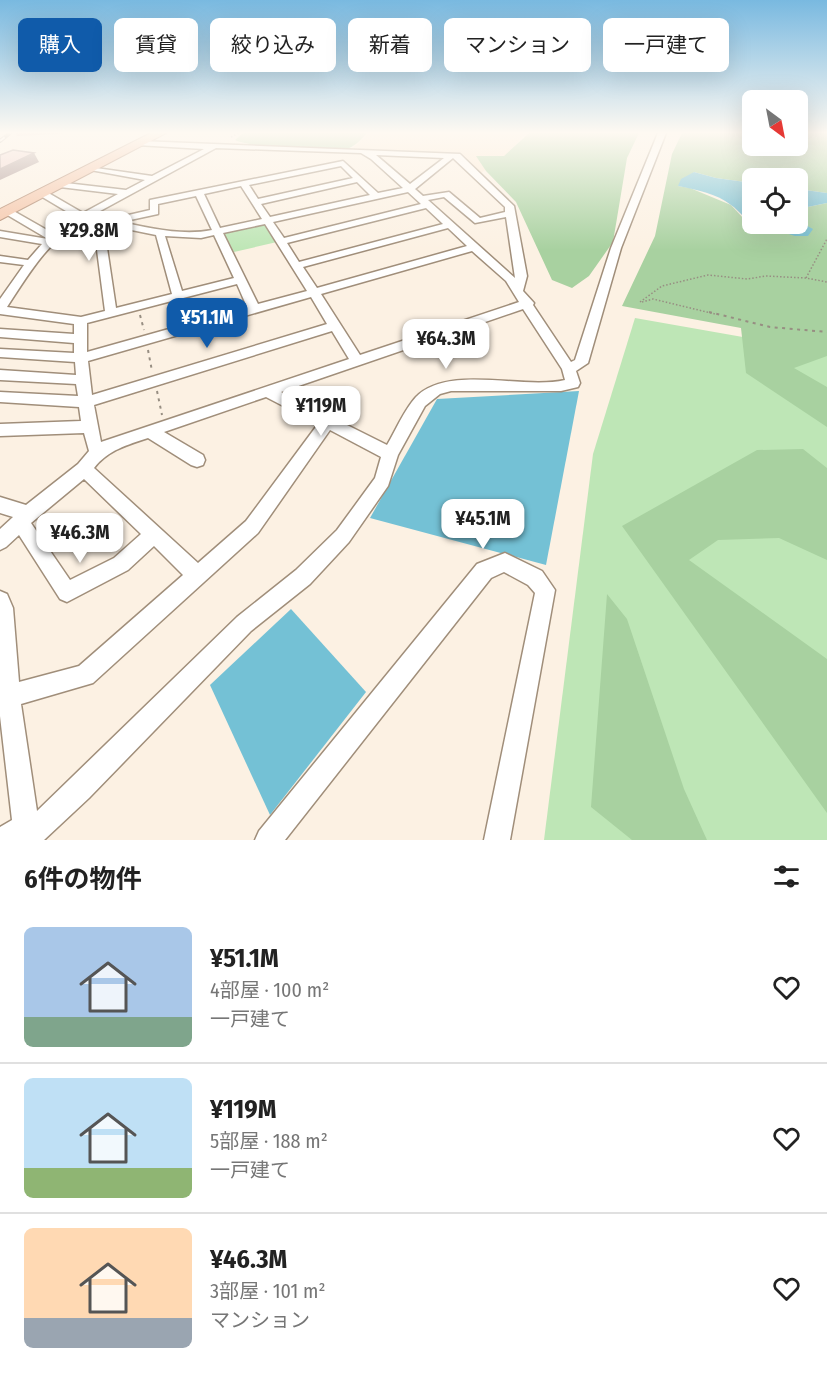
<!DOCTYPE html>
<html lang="ja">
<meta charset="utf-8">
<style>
body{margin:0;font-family:"Fira Sans Condensed","Noto Sans JP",sans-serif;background:#f2f2f2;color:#222;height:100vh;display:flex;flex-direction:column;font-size:22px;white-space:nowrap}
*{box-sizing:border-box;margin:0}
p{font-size:20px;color:#767676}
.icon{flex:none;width:33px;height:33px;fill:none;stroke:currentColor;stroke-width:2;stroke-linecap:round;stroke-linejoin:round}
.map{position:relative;height:840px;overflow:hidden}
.sheet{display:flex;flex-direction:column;background:#fff;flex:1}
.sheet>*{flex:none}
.guide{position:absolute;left:18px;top:18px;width:792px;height:54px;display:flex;gap:12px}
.needle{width:39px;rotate:148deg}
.tools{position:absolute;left:742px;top:90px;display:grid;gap:12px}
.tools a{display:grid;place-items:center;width:66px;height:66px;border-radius:9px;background:#fff;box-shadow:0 6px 24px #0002;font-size:30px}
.price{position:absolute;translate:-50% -51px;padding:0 14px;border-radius:12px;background:#fff;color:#222;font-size:20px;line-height:39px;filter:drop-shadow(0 2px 3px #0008)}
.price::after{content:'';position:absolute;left:50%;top:36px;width:18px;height:14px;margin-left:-9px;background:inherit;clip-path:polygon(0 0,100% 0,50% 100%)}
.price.on{background:#105baa;color:#fff}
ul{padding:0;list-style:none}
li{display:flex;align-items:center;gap:18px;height:150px;padding:0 24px}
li+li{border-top:2px solid #e0e0e0}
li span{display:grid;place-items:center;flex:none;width:168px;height:120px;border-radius:9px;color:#555}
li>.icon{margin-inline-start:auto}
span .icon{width:72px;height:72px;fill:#fffc;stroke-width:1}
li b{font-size:26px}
h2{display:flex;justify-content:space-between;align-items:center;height:72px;padding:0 24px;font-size:26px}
.tag{padding:0 21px;border-radius:9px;background:#fff;box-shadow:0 6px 24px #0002;font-size:21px;line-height:54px}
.tag.on{background:#105baa;color:#fff}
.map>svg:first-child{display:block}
.built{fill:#fbe8d1}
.green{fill:#bee6b6}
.forest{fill:#a8d1a0}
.water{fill:#74c1d5}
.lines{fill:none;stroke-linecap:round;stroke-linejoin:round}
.minor-casing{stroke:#a08e7a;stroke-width:3}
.trunk-casing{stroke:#ae8469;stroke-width:2}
.path-far1{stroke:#978e82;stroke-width:1.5;stroke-dasharray:1.5 2;stroke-linecap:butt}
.path{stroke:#978e82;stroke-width:2;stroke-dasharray:3 4.5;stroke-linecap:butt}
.minor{fill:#fff;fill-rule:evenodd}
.trunk{fill:#f4c4a7;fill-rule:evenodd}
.rail-casing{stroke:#847b70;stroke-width:4}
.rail{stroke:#fff;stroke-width:2;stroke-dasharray:6;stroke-linecap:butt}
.wall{fill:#cdb1af}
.shaded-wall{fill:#a7908e}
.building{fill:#eececb;stroke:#a7908e;stroke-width:1.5}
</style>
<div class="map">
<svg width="827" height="840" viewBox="0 0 827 840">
<rect width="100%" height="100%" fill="#fcf1e3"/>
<polygon class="built" points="369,133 526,133 511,151 477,176 459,156 352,149"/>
<g class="green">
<polygon points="265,223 277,242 234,252 224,233"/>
<polygon points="635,318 827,352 827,840 544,840 593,454"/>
</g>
<g class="forest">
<path d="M243,133H367C362,138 357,145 349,148C331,154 253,148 235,140Z"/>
<polygon points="529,133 639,133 627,158 613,242 589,276 572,288 552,280 516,202 486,171 476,156 504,156"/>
<polygon points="682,133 753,133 753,146 798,146 798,133 827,133 827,193 798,189 798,178 753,178 753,183 716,178 694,172 678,186 690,188 731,205 744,219 753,224 805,224 798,221 798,209 827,203 827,356 794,368 827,387 827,427 746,373 741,328 622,306 655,236 672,154"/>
<polygon points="803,449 827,468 827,560 779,538 718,540 689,560 827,659 827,813 622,526 757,450"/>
<polygon points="607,594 627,619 684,789 707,840 632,840 591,807"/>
</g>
<g class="water">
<path d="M694,172L716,178L753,183V222C742,218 740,211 731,205C718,194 694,189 678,186L681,179Z"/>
<polygon points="798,189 827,193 827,203 798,209"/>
<polygon points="798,221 813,229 808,236 795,236 757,224 798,224"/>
<polygon points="579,391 546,565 370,518 437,399"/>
<polygon points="291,609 366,692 270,815 210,685"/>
</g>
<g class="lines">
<defs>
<g id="minor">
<path d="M658,133H666L621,248L588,363L576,371L580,383L578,387L561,391H451L440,394L425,406L398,455L388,486L349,542L310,584L251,631L89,798L44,840H0V827L12,820L0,716V591L7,594L13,608L19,682L79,666L183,575L154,546L128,570L67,602L60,599L19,535L6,547L0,550V529L13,517L0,513V497L26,505L78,464L89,451L84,433L0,436V424L81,421L79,407L0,402V392L78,396L76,384L0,380V370L76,375L75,362L0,357V349L74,353V343L0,337V329L74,334V324L0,314V299L24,265L0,262V256L28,260L42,244L0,237V231L48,239L4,213V209H10L54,234L76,217L39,195V191H45L83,213L118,194L60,187L57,186V182L126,190L145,180L85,169L89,167L152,176L204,149L137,145L140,141L460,154L514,206L527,276L523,291L534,303L533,305L571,362L575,360L611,248ZM216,148L361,153L371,159L403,188L378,193L343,161L150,200V210L107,220L91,216ZM376,155L444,158L410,184ZM453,158L505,207V212L480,218L449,192L423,196L415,189ZM341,166L353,178L258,199L249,185ZM357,182L370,195L270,217L261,204ZM241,186L262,219L220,228L204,194ZM408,192L421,204L284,238L273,222ZM196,196L212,230C182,236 150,228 121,222L158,214V204ZM444,197L475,223L506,217L515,278L428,200ZM426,208L443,224L299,262L287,243ZM83,221L97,223L94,227L105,311L81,317L7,307C28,275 48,240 83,221ZM265,224L307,291L258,304L223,233ZM107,225L156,235L172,294L116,308L104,228ZM448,228L467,246L317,288L303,267ZM214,235L234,278L182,291L165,236L201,238ZM472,251L506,281L519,302L360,355L321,294ZM237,284L247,307L87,352V323ZM311,297L327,324L92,395L88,361ZM523,309L562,369L565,380C522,390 449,364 416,397C404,410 396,430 387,445L281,392ZM332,331L349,359L101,442L94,405ZM266,397L318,424L246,521L198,563L94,468C108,450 127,445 148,438L191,465L197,467L203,465L205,460L203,455L164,432ZM330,430L381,457L375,478L337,530L296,570L237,617L37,811L21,704L93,683L258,533ZM84,479L141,534L114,558L70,580L31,523Z"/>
<polygon points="505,553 542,571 555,590 510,840 484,840 535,593 528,585 504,572 491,578 285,840 255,840 259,831 477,564"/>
</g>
<polygon id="trunk" points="151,133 166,133 0,220 0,209"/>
</defs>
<use href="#minor" class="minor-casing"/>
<use href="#trunk" class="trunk-casing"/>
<g class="path-far1">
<polyline points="231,137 239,133"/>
<polyline points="806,278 827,239"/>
<polyline points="640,302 662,286 708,275 747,279 766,276 806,278 827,282"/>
<polyline points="642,302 653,299 715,314"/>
</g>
<g class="path">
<polyline points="709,312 770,327 827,332"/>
<polyline points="140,315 144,330"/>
<polyline points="148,350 152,371"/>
<polyline points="157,391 162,415"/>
</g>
<use href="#minor" class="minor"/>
<use href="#trunk" class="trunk"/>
<defs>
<polyline id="rail" points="0,141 10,133"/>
</defs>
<use href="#rail" class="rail-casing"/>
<use href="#rail" class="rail"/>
</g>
<polygon class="wall" points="15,133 65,133 59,134 17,136"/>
<polygon class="shaded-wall" points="34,153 39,162 0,180 0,169"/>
<polygon class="building" points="13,150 34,153 0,169 0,155"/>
<linearGradient id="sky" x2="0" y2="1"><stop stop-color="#79b9e0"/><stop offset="0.53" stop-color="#fef9f2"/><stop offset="1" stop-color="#fef9f2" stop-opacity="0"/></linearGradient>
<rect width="827" height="250" fill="url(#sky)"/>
</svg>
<div class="tools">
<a><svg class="needle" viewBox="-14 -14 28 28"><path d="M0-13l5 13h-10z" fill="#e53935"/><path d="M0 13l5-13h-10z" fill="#767676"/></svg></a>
<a><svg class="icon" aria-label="locate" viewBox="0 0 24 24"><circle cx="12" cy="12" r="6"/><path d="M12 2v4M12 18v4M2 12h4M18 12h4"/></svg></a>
</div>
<b class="price" style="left:89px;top:262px">¥29.8M</b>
<b class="price on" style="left:207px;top:349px">¥51.1M</b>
<b class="price" style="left:446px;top:370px">¥64.3M</b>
<b class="price" style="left:321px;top:437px">¥119M</b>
<b class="price" style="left:483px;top:550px">¥45.1M</b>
<b class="price" style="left:80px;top:564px">¥46.3M</b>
<div class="guide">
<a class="tag on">購入</a>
<a class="tag">賃貸</a>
<a class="tag">絞り込み</a>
<a class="tag">新着</a>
<a class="tag">マンション</a>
<a class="tag">一戸建て</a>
</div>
</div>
<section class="sheet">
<h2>6件の物件<svg class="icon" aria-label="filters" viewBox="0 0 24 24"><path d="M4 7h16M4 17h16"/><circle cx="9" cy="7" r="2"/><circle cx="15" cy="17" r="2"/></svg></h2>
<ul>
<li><span style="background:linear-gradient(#a9c7e8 75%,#7fa58c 0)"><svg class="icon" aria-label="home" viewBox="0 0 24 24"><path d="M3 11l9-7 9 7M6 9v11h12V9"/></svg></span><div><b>¥51.1M</b><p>4部屋 · 100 m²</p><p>一戸建て</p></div><svg class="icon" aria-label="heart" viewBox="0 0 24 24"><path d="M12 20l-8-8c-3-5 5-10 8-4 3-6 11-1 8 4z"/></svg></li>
<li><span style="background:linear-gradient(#bfe0f5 75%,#8fb573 0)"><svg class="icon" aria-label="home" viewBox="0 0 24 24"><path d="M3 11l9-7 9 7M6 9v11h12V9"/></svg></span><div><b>¥119M</b><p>5部屋 · 188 m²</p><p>一戸建て</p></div><svg class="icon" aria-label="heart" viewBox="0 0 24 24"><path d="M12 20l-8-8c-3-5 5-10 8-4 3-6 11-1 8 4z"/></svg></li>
<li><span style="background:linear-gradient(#ffd9b3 75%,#9aa5b1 0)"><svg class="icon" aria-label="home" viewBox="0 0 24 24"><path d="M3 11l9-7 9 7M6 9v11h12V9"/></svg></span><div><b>¥46.3M</b><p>3部屋 · 101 m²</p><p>マンション</p></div><svg class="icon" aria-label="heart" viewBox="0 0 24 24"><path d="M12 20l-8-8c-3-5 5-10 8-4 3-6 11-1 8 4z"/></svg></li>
</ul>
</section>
